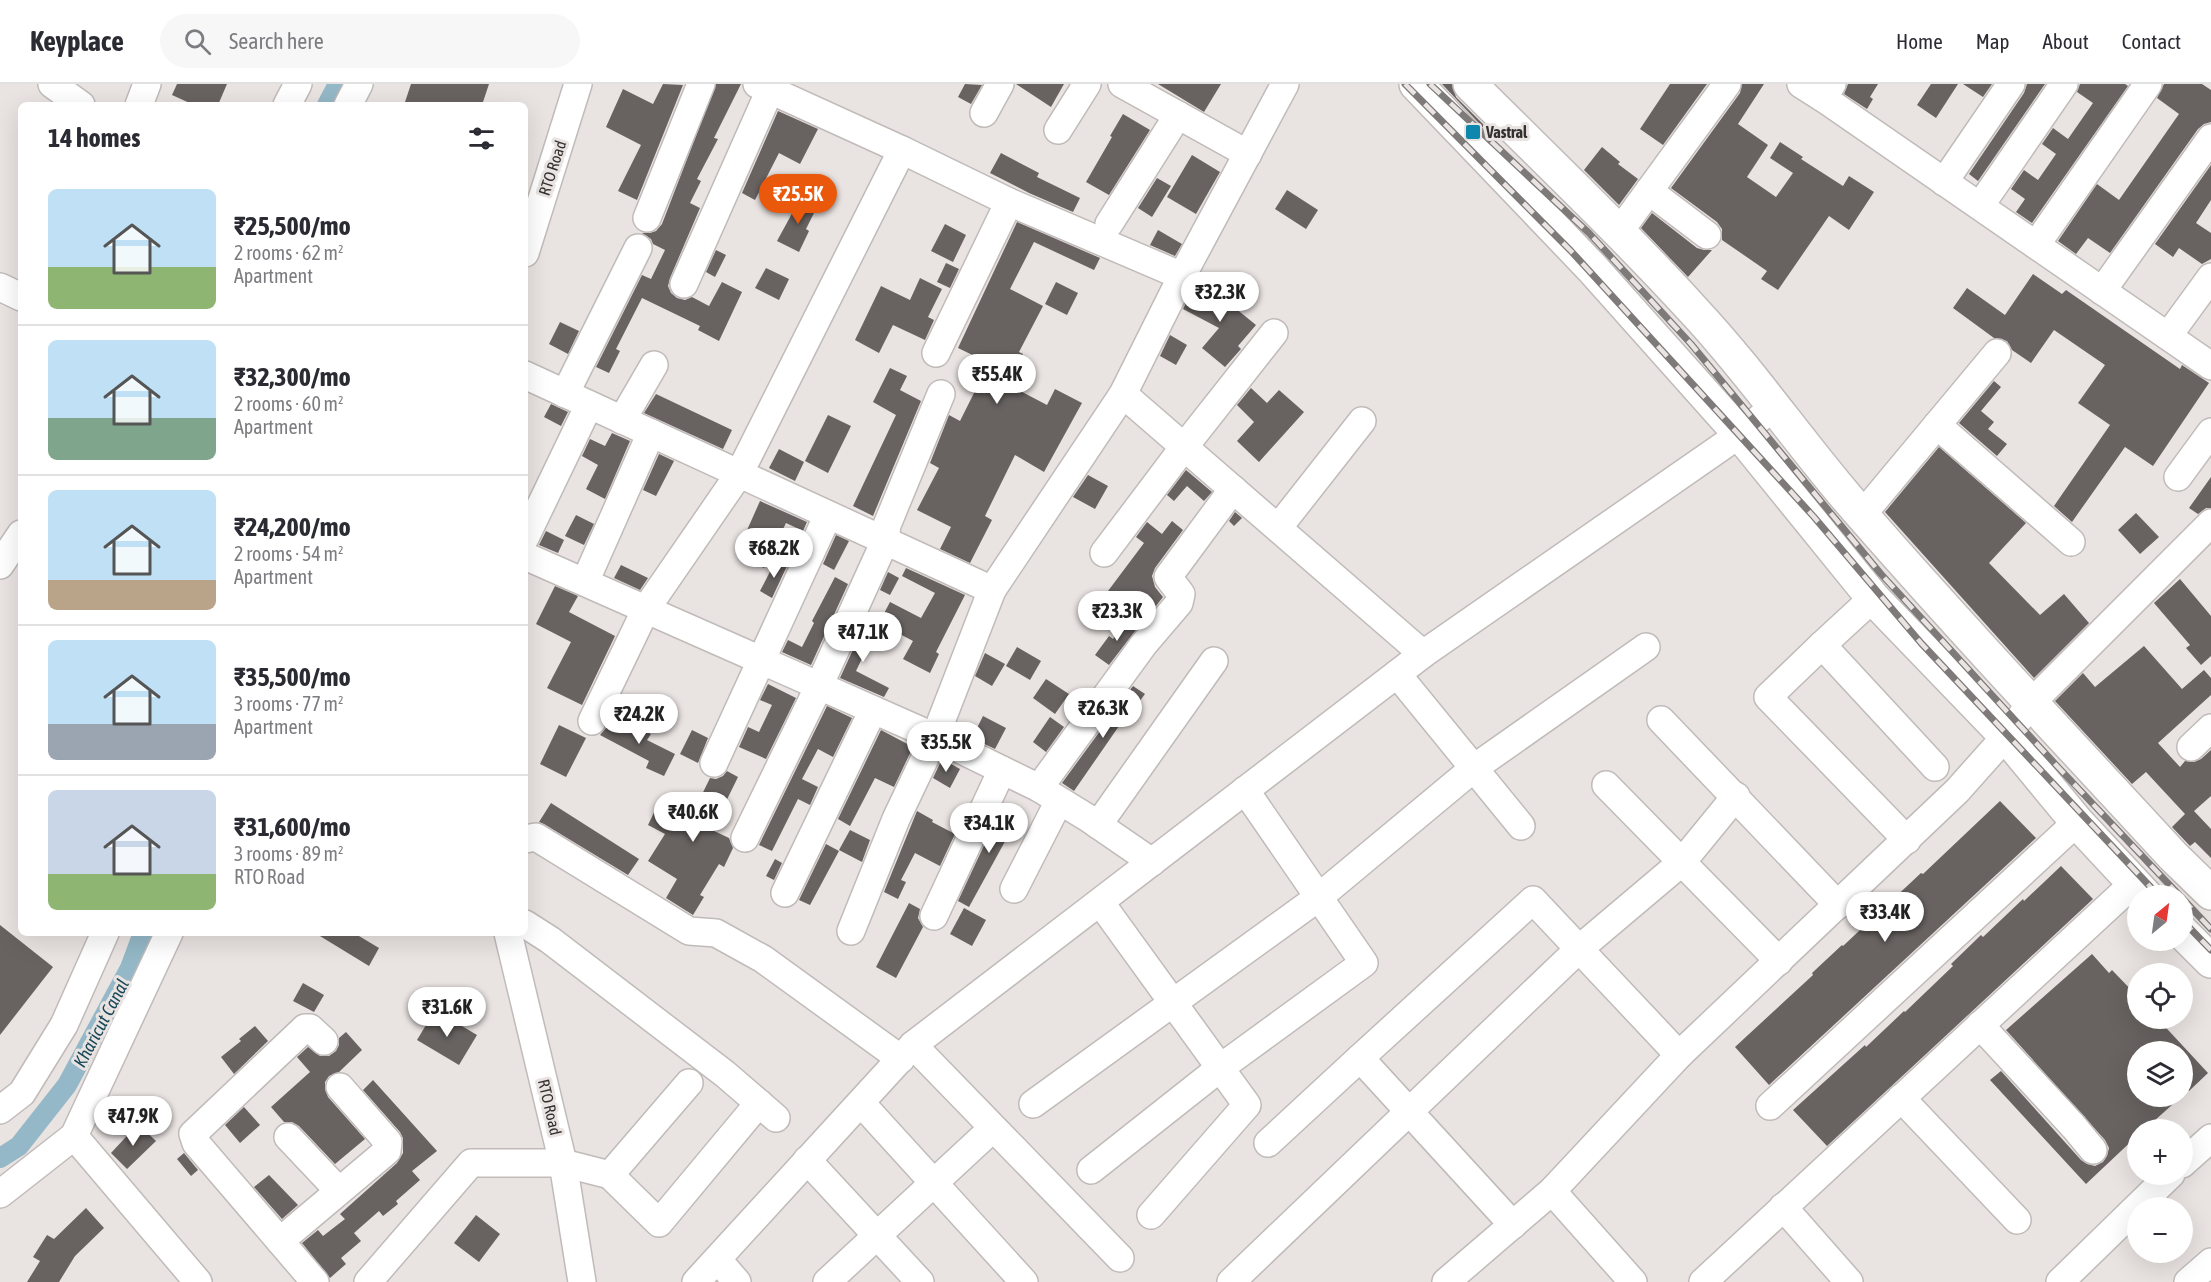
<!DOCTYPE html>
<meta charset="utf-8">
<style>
body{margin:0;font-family:"Asap Condensed",sans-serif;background:#f7f7f7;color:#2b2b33;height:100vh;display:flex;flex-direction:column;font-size:22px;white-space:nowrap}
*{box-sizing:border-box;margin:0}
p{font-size:20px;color:#7c7c81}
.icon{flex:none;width:33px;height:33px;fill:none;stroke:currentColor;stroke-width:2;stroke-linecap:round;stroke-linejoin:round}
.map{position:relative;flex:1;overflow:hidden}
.sheet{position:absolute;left:18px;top:18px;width:510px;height:834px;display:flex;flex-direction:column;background:#fff;border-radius:9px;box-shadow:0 6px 24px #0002}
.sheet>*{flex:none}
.needle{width:39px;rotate:29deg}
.fabs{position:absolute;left:2127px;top:801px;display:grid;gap:12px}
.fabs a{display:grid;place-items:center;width:66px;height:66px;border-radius:50%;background:#fff;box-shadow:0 6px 24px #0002;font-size:30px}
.price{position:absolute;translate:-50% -51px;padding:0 14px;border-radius:21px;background:#fff;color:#222;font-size:20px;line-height:39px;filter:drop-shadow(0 2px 3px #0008)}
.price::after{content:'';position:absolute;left:50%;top:36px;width:18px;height:14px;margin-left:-9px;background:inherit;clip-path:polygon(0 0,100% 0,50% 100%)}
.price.selected{background:#ea580c;color:#fff}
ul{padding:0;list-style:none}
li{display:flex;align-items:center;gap:18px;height:150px;padding:0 30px}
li+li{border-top:2px solid #e1e1e2}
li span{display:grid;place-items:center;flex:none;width:168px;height:120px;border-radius:9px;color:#555}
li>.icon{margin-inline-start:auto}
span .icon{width:72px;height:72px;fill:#fffc;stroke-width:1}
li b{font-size:26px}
h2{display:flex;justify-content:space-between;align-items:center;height:72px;padding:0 30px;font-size:26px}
header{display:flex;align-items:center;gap:36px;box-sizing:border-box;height:84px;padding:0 30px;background:#fff;border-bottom:2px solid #e1e1e2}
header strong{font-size:28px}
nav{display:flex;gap:33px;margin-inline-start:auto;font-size:21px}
.search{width:420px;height:54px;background:#f7f7f7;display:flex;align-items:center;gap:15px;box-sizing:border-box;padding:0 21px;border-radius:33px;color:#7c7c81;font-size:22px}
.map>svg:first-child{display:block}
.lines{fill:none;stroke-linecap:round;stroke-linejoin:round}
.canal{stroke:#94b8c7;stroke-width:20}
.building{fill:#686361}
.minor-casing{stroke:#c0bbb9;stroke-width:30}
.major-casing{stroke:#c0bbb9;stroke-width:36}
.minor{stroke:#fff;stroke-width:27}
.major{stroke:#fff;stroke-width:33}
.rail-casing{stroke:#7e7a79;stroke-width:7}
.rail{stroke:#e9e3e1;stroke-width:4.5;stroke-dasharray:14;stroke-linecap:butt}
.poi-dot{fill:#0d87ab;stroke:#e9e3e1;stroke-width:2}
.labels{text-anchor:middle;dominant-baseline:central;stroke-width:6;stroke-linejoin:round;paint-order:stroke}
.poi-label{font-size:16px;font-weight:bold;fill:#333130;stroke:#e9e3e1;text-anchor:start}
.street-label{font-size:16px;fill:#333130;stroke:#e9e3e1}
.water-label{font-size:18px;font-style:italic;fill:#164859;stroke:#e9e3e1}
</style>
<header>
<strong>Keyplace</strong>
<div class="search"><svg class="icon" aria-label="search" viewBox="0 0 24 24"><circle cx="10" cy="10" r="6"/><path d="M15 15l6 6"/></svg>Search here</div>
<nav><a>Home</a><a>Map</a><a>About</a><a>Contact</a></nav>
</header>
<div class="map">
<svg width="2211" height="1198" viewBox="0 0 2211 1198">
<rect width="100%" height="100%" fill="#e9e3e1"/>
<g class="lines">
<g class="canal">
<polyline points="327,21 338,0"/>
<polyline points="0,1074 19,1062 67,1001 130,884 143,849"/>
</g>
</g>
<g class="building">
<polygon points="177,0 227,0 218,21 194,21 172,11"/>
<polygon points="411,0 489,0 482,21 404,21"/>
<polygon points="663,0 683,1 637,116 618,107 641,61 606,43 623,5 653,20"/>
<polygon points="716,0 741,0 714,54 718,55 697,95 701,97 690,119 700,124 670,194 668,202 671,209 677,214 685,216 692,213 709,222 722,198 742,208 719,257 698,246 700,242 642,214 616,265 620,267 609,289 596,283 642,191 651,195 665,166 653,160 651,155 642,149 650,149 656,147 662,140"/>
<polygon points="965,0 982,1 971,20 958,13"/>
<polygon points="1016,0 1064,0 1051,23"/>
<polygon points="1158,0 1221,0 1204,28"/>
<polygon points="1442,0 1452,0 1456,13 1492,49 1490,51"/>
<polygon points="1670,0 1707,0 1663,61 1640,45"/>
<polygon points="1742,0 1764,0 1738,40 1768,61 1747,93 1776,113 1793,89 1770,74 1780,58 1803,73 1801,75 1843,102 1849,92 1874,108 1849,146 1829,132 1778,206 1761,195 1767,187 1722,156 1722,145 1717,138 1671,104 1740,9"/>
<polygon points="1848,0 1878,0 1870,13 1873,15 1867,25 1844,10"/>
<polygon points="1931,0 1958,0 1936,34 1917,21"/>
<polygon points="1963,0 1992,0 1983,13"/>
<polygon points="2027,0 2045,0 1978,97 1969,90 2024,9"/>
<polygon points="2080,0 2125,0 2128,2 2032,139 2016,128 2025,115 2011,105 2024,86 2038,96 2056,70 2042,60 2053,44 2068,55 2093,19 2077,8"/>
<polygon points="2164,0 2202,0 2211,6 2211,38 2204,40 2198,45 2110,169 2088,154 2076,170 2058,157 2097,100 2119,116 2179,30 2157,14"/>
<polygon points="778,27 818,45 800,80 779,69 755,116 742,109"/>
<polygon points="1123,30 1150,46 1109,111 1086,98 1112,53 1110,52"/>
<polygon points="1602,63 1620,78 1618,80 1638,95 1619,121 1584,86"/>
<polygon points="1001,69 1039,89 1037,93 1080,114 1073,128 1029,109 990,89"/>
<polygon points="1192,71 1220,88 1196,130 1167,113"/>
<polygon points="2211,81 2211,116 2196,139 2211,149 2211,175 2202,180 2179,164 2173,173 2155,160"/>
<polygon points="1157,94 1171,102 1152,133 1138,124"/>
<polygon points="1287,106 1318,126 1306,145 1275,125"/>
<polygon points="801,113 818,121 806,145 809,147 799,168 777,157"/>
<polygon points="1652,129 1697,164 1704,166 1712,166 1688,193 1641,144"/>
<polygon points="1017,138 1100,174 1094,186 1034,158 1010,205 1043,222 1019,268 1023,270 1007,300 1047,321 1055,305 1082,319 1044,388 1015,371 985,432 992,436 970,479 940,465 951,443 917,426 939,384 930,379 949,331 960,337 989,279 958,264"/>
<polygon points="945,140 966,151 953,178 931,167"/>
<polygon points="1158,146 1182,160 1175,172 1150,161"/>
<polygon points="716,166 726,171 715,193 706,188"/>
<polygon points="946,179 959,185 950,204 937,198"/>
<polygon points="766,184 789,195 779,216 755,204"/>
<polygon points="2033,190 2062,210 2066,206 2180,285 2182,281 2209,299 2153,382 2125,363 2072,438 2054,422 2110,341 2078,319 2105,281 2054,246 2031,279 2012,266 2007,257 1994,254 1953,224 1967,204 2005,231"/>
<polygon points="920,194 942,205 928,233 934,236 925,256 893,241 879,269 855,256 881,202 910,216"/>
<polygon points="1056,198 1078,209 1067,231 1045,220"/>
<polygon points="1196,199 1224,215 1256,241 1238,262 1241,265 1225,283 1202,264 1219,244 1183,225"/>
<polygon points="560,238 579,247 568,270 549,260"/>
<polygon points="1170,251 1187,261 1176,281 1160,272"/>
<polygon points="890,284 907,292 900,306 921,317 873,432 853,422 896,331 873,318"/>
<polygon points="1994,297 2001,303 1981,327 1994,338 1988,345 2007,360 1997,372 1959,339"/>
<polygon points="1251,304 1267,319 1279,306 1304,328 1259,378 1237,357 1254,338 1237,321"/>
<polygon points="656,310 732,346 723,365 644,329"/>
<polygon points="551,320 568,328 561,342 544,333"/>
<polygon points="828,331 851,342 828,389 805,377"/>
<polygon points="612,349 630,357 605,415 586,405 598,381 582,372 590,355 605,362"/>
<polygon points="1939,363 2026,439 1989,479 2040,531 2064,510 2089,539 2034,594 1885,428"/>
<polygon points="779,365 804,378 795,397 769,384"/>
<polygon points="659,370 674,377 656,412 643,406"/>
<polygon points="1186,386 1212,408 1204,417 1187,402 1174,417 1167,411"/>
<polygon points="1088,391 1108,402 1095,425 1073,413"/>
<polygon points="2211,393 2211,424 2206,424 2198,430 2189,424"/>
<polygon points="760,417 807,438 803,447 786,439 764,484 736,471"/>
<polygon points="1235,428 1242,434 1234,442 1229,437"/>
<polygon points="2136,429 2159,453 2140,470 2118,446"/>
<polygon points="576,431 594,440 584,461 565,452"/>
<polygon points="1172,437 1183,446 1155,484 1152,492 1155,503 1163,513 1156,522 1141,509 1127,528 1105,511 1144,459 1136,453 1147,438 1162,450"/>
<polygon points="546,447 564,456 558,469 539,461"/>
<polygon points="836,451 849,457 834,486 823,480"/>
<polygon points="776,476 787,482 772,514 760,507"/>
<polygon points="621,481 648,494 640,506 614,494"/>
<polygon points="906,484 965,511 936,568 939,570 930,589 903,575 913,557 879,539 890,518 921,534 935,509 902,492"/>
<polygon points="888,488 899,494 890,511 880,506"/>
<polygon points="835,493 848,500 811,581 782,568 788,556 802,563 814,539 812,537"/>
<polygon points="2180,495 2211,532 2211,572 2201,581 2186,564 2190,561 2154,519"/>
<polygon points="555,502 578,512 569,528 615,552 582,621 547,604 571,558 536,540"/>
<polygon points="1128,534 1139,542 1109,581 1095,571 1109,552 1113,555"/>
<polygon points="867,535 878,541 856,587 889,604 884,613 840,594"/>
<polygon points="2144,562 2182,605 2204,586 2211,594 2211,611 2158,659 2180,683 2185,677 2194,678 2201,675 2211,666 2211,712 2194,727 2211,745 2211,774 2195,758 2190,762 2172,743 2185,730 2146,688 2132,700 2055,617 2083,589 2095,603"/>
<polygon points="1017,563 1041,577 1030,596 1006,582"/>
<polygon points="985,569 1005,580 992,602 975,592"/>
<polygon points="1046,595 1069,610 1055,630 1033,614"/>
<polygon points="768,600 796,614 766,675 739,663 748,643 759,648 772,621 760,616"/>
<polygon points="1133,602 1145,610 1130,630 1128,629 1074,707 1062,699"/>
<polygon points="827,622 852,634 833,673 818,665 802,695 818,703 810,721 798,715 772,767 759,761"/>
<polygon points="612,632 651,650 647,656 675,670 664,692 646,684 649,677 600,651 606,644"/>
<polygon points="983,632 1006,644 995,665 972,654"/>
<polygon points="1050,633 1064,643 1046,668 1033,658"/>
<polygon points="559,641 586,654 566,693 540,680"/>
<polygon points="692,646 708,654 698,679 680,670"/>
<polygon points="881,646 913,663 894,703 875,694 850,742 838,735"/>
<polygon points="942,675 960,685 950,704 933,694"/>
<polygon points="727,687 738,693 712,746 729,754 733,764 724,783 719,780 700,811 704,813 693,831 666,814 677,795 648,777 665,750 648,741 659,718 691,733 710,694 716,695 723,692"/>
<polygon points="2000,717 2036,754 1769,1001 1735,963 1813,891 1812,889 1842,861 1843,862 1921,789 1923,790"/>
<polygon points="551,719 639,775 628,791 544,740 539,738"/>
<polygon points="1002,723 1019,732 969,823 958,817"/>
<polygon points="917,727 933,736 932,738 955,750 940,782 915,769 901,796 906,798 898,815 884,808"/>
<polygon points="850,746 870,756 862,778 839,766"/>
<polygon points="826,760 839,767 810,821 799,816"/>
<polygon points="775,775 782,779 774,796 766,792"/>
<polygon points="2061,782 2093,815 1827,1062 1793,1026 1865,961 1866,963 1904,927 1905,928 1953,882 1951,880 1981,851 1983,853 2023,815 2024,817"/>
<polygon points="909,819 920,825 918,834 923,843 896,894 876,883"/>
<polygon points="964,824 986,836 972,862 950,850"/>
<polygon points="0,841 53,883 0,951"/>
<polygon points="315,849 354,849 379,864 369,882"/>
<polygon points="2092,870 2109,889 2112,886 2138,913 2138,934 2157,934 2208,989 2189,1007 2182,1000 2182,968 2138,968 2138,1012 2182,1012 2144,1046 2138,1046 2138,1051 2086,1100 1990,996 2001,987 2081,1076 2087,1080 2095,1082 2103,1078 2107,1072 2109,1064 2105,1056 2006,946"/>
<polygon points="303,899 324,911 314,928 293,917"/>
<polygon points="435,926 477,951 459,981 417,956"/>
<polygon points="255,942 268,957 234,990 221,973 241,957 239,955"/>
<polygon points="346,948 362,966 339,988 329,992 325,998 325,1005 328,1013 365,1055 335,1080 299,1042 292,1038 284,1038 271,1023 310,988 297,973 308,963 320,972 329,972 336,967 339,961 339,954"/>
<polygon points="373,996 437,1067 412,1087 420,1096 396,1117 398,1120 383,1132 379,1127 354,1149 361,1157 341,1174 346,1180 330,1194 302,1159 318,1146 323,1152 345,1135 340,1130 397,1079 403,1069 403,1054 400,1048 363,1006"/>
<polygon points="244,1023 260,1041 240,1059 225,1041"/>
<polygon points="138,1040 156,1057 127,1085 111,1069"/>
<polygon points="184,1069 198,1086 191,1092 177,1075"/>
<polygon points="269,1091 298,1121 282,1135 254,1103"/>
<polygon points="86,1124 104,1144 75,1172 59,1198 27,1198 40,1177 33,1173 47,1151 54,1155"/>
<polygon points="476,1131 500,1150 479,1178 454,1159"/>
</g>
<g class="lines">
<defs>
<g id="minor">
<polyline points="52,0 81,21"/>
<polyline points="757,0 902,66 1009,118 1182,192"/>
<polyline points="1122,0 1248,70"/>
<polyline points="1801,0 1823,14 1832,0"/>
<polyline points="1823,14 2211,282"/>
<polyline points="139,21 147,0"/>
<polyline points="287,21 298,0"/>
<polyline points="348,21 359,0"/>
<polyline points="984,29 1000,0"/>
<polyline points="1058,46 1087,0"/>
<polyline points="1944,98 2011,0"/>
<polyline points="1649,107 1707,151"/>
<polyline points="1980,122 2064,0"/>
<polyline points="647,134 701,0"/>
<polyline points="1109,140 1178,31"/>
<polyline points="1619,148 1727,0"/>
<polyline points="2036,161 2148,0"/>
<polyline points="525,169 578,0"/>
<polyline points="684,200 770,6"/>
<polyline points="0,203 21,213"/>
<polyline points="2102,207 2211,54"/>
<polyline points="2168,252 2211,193"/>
<polyline points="936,269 1009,118"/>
<polyline points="525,291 992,506"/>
<polyline points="565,310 638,164"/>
<polyline points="1123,310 1423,570"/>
<polyline points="622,336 654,281"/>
<polyline points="1937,341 2071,458"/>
<polyline points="2178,393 2211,348"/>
<polyline points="1862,431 1997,269"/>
<polyline points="1278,444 1362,337"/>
<polyline points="525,454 589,321"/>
<polyline points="1104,469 1184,363 1274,249"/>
<polyline points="525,472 935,653 1039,704 1088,734 1152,778"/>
<polyline points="0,481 21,450"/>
<polyline points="585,498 651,349"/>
<polyline points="1873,514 1822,561 1768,613 1907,756"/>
<polyline points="1822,561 1935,683"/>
<polyline points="1397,590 1521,742"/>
<polyline points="1661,636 1838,821"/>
<polyline points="592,637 646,525 739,390 902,66"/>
<polyline points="2191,663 2211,644"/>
<polyline points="714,679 828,431"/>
<polyline points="1606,701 1779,877"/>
<polyline points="1039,704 1144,560 1179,519 1181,510 1168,493 1233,405"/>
<polyline points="1098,741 1214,577"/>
<polyline points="745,754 819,602 885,457 887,441 941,310"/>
<polyline points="525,755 536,753 689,847 716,849 763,875 901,975"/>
<polyline points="1014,805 1059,717"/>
<polyline points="785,809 873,626"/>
<polyline points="1100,818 1247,1021 1151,1131"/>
<polyline points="934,832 1002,686"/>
<polyline points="525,840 550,856 725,990 776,1034"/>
<polyline points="851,847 896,735 935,653 992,506 1123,310 1182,192 1285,0"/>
<polyline points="508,849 563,1079 582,1198"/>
<polyline points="1980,941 2074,1043 2093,1066"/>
<polyline points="913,961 1120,1174"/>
<polyline points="1901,1014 2017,1136"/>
<polyline points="861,1019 1024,1198"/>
<polyline points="1033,1020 1319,813 1474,684 1646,563"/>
<polyline points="1770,1022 2077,738"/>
<polyline points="0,1026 22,1009 64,941 105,849"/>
<polyline points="74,1052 198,1198"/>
<polyline points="288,1053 339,1107"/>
<polyline points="1268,1059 1360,974"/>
<polyline points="807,1076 920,1198"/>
<polyline points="2182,1080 2211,1054"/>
<polyline points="1091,1086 1220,984 1364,879 1245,706"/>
<polyline points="610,1091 689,999"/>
<polyline points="1552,1107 1633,1198"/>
<polyline points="0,1110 74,1052 169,849"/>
<polyline points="1783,1123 1849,1198"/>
<polyline points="1513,1141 1360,974 1533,816 1679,971"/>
<polyline points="280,1157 387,1067 388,1058 340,1003"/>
<polyline points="718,1176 737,1198"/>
<polyline points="315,1198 196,1059 193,1050 305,944 310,944 324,957"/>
<polyline points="368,1198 471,1079 563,1079 610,1091 659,1139 759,1019"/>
<polyline points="696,1198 913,961 1423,570 1740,350 1775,322"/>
<polyline points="827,1198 993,1044"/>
<polyline points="1231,1198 1579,865 1682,778 1736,712"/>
<polyline points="1446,1198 1552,1107 1679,971 1957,707 2006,652 2032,618 2211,439"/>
<polyline points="1703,1198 2134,799"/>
<polyline points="2060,1198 2171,1090"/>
<polyline points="2188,1198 2211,1178"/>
</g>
<g id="major">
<polyline points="1416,0 1592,184 1740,350 1873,514 2006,652 2077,738 2146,812"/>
<path d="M1470,0C1546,76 1623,149 1695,228C1750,287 1796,354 1848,415C1953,536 2064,654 2173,772L2211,809"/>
<polyline points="2182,848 2211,877"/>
</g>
</defs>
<use href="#minor" class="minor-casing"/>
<use href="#major" class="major-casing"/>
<use href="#minor" class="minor"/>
<use href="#major" class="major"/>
<defs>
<g id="rail">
<polyline points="1405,0 1571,167 1814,433 1921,559 2159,812"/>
<polyline points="1430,0 1589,149 1691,260 1881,490 2057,682 2180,812"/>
<polyline points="2182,814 2211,845"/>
<polyline points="2182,836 2211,866"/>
</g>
</defs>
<use href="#rail" class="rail-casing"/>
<use href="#rail" class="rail"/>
</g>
<rect class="poi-dot" x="1465" y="40" width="16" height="16" rx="3"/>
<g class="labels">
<g class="poi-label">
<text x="1486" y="48">Vastral</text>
</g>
<g class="street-label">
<text transform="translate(552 84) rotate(-72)">RTO Road</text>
<text transform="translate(550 1023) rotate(77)">RTO Road</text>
</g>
<g class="water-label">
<text transform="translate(101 939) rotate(-62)">Kharicut Canal</text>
</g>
</g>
</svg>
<div class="fabs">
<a><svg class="needle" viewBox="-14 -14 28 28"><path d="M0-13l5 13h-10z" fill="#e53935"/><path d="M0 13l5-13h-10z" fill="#7c7c81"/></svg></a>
<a><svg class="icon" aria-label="locate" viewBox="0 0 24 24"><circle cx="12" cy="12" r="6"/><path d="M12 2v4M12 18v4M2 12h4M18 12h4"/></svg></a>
<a><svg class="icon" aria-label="layers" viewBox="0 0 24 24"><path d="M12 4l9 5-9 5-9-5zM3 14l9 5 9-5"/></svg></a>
<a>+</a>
<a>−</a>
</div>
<b class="price selected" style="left:798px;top:141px">₹25.5K</b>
<b class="price" style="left:1220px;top:239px">₹32.3K</b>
<b class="price" style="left:997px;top:321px">₹55.4K</b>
<b class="price" style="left:774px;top:495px">₹68.2K</b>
<b class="price" style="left:1117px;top:558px">₹23.3K</b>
<b class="price" style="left:863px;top:579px">₹47.1K</b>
<b class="price" style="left:1103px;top:655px">₹26.3K</b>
<b class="price" style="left:639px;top:661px">₹24.2K</b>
<b class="price" style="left:946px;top:689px">₹35.5K</b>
<b class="price" style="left:693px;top:759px">₹40.6K</b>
<b class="price" style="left:989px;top:770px">₹34.1K</b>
<b class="price" style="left:1885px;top:859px">₹33.4K</b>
<b class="price" style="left:447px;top:954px">₹31.6K</b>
<b class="price" style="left:133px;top:1063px">₹47.9K</b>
<section class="sheet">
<h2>14 homes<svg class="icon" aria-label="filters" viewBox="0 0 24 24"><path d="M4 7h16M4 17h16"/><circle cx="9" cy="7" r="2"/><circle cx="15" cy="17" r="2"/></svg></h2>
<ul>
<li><span style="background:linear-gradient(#bfe0f5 65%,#8fb573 0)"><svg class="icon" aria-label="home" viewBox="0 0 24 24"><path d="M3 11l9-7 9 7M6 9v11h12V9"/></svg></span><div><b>₹25,500/mo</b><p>2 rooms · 62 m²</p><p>Apartment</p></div></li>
<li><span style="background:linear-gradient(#bfe0f5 65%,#7fa58c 0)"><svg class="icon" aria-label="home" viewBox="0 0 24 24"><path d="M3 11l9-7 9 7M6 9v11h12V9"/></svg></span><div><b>₹32,300/mo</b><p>2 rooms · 60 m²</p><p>Apartment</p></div></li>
<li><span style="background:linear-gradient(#bfe0f5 75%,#b9a48a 0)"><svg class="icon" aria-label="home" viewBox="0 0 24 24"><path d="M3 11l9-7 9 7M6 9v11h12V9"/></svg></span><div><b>₹24,200/mo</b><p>2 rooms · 54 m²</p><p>Apartment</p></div></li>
<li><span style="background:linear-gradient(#bfe0f5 70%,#9aa5b1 0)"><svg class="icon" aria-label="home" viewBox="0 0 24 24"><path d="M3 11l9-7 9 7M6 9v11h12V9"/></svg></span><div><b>₹35,500/mo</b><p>3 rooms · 77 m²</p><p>Apartment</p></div></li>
<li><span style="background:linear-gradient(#c9d6e8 70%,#8fb573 0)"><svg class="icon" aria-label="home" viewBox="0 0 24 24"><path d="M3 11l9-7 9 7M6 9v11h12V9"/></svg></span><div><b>₹31,600/mo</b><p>3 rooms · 89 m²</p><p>RTO Road</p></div></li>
</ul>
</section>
</div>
